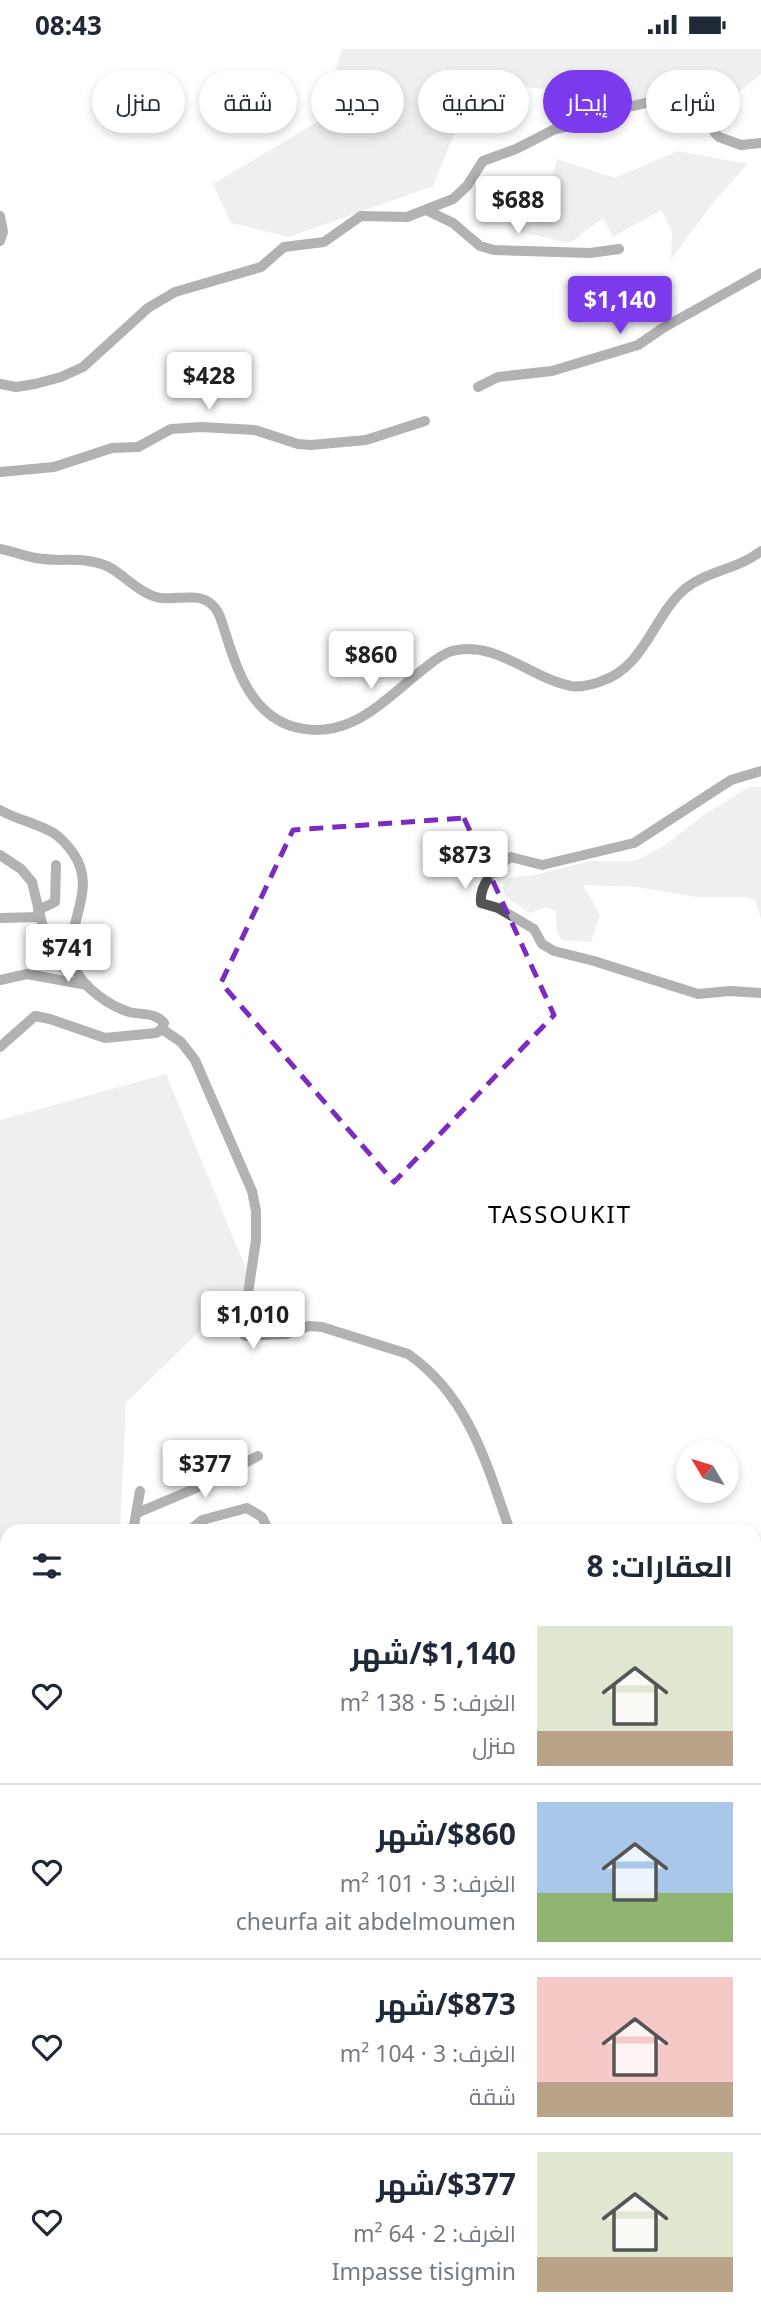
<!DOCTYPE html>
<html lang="ar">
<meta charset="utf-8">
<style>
body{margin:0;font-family:"Noto Sans",Cairo,sans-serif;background:#f6f6f7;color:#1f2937;direction:rtl;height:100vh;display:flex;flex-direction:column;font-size:26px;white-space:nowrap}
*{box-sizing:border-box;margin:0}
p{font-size:23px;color:#747a83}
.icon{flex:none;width:38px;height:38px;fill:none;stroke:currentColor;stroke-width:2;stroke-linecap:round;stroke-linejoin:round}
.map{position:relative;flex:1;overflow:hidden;direction:ltr}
.details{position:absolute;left:0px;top:1475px;width:761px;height:800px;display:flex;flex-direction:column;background:#fff;border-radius:21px 21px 0 0;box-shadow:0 4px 10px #0003;direction:rtl}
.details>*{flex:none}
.banner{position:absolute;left:21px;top:21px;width:719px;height:63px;direction:rtl;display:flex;gap:14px}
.needle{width:46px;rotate:308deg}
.tools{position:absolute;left:676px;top:1391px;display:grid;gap:14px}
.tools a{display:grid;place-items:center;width:63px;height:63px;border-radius:50%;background:#fff;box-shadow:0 4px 10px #0003;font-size:35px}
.price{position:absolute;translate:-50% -60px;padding:0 16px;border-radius:7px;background:#fff;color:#222;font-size:23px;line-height:46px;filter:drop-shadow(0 2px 4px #0008)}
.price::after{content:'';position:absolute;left:50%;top:42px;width:21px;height:16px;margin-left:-10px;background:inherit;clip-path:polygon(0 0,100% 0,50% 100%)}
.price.on{background:#7c3aed;color:#fff}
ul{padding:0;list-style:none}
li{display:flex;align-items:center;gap:21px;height:175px;padding:0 28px}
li+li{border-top:2px solid #e0e1e3}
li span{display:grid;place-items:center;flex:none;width:196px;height:140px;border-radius:0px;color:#555}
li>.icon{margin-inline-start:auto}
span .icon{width:84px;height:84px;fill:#fffc;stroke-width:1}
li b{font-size:30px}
h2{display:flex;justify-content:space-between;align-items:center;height:84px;padding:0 28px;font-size:30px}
.tag{padding:0 24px;border-radius:32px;background:#fff;box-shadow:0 4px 10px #0003;font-size:24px;line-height:63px}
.tag.on{background:#7c3aed;color:#fff}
.status{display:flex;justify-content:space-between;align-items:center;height:49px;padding:0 35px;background:#fff;direction:ltr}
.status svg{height:19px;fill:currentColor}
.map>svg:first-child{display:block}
.green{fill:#dbdbdb}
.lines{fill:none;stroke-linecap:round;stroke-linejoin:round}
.minor{stroke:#545454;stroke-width:10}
.marked{fill:none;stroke:#7b2cbf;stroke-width:5;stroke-dasharray:14 9;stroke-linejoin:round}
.labels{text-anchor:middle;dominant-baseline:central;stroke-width:7;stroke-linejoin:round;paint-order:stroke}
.quarter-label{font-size:24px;letter-spacing:2px;fill:#000;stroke:#fff}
</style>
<div class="status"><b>08:43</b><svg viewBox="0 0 49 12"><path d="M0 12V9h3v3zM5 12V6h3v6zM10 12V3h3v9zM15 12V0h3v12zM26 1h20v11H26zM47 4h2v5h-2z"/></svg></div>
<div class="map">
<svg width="761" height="2274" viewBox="0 0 761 2274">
<rect width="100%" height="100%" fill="#fff"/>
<g class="green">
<polygon points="342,0 761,0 761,25 717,61 476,32 433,137 289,188 231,174 213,135 319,72"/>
<polygon points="678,102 748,115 713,154 671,211 672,182 661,161 613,188 603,169 570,194 520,183 543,162 557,110 615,129"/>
<polygon points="749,738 761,738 761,870 755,851 746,848 696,848 637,838 583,836 600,866 591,893 562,891 557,883 556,862 547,858 529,864 505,847 502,838 509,829 539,825 590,812 632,812 642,809 662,798 704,766"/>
<polygon points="166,1025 251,1232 126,1354 120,1482 7,1482 7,2268 754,2268 754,2081 761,2078 761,2274 0,2274 0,1071"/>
</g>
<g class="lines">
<g class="minor">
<polyline points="426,161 453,174 480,197 494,201 590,204 619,200"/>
<polyline points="0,167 3,183 0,192"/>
<polyline points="0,335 16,338 35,335 61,328 83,318 148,259 175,243 261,218 284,198 324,193 361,167 407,168 453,150 467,137 483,112 516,100 555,80 586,74 618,60 669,49 680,48 691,50 701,56 715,84 719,88 741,96 761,94"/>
<polyline points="478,338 498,328 552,322 638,296 663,279 761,224"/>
<polyline points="0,423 54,418 112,399 138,398 171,380 201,378 255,381 298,395 311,396 366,391 425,372"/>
<path d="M0,500C12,502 24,507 36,509C60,514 85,506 109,518C124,526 136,541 153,547C170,554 195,542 210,554C220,561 222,575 226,586C237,622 252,664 291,677C347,694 382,653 421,622C430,615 441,605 452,602C496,591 530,629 571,637C579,639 595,635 602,632C646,617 653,566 686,539C709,521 739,520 761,502"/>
<path d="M761,722L731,731L634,794L542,816L511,808C496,817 479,835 481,854L498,859L534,880L542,895L554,902L594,912L698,945L730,942L761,944"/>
<path d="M0,761C17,771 40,775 55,785C62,790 68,797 73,804C101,843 59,881 75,919C83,939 110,957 129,963C141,966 155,963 164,974L162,980L156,984L105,989L50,970L35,967L0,998"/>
<polyline points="0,806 21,820 32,833 48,899 65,920 75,918"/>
<polyline points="38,861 55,853 56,816"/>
<polyline points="0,869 40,868"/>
<polyline points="0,931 27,925 87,936"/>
<path d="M162,980L181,993L195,1011L252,1142L256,1162V1191L242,1284L246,1287L286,1285L309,1277L322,1278L408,1305C469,1347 487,1416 510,1482"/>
<polyline points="137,1464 194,1440 258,1407"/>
<polyline points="133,1482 140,1442"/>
<polyline points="189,1482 202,1471 247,1459 262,1468 269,1482"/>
<polyline points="754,1719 761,1720"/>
<polyline points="754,1826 761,1820"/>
<polyline points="754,1889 761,1912"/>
<polyline points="754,2032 754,2049 761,2052"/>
<polyline points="754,2112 761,2109"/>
</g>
</g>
<path d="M0 0H761V2274H0ZM464,769L554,966L394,1133L221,934L293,781Z" fill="#fff" fill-opacity=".55" fill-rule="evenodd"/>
<path class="marked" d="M464,769L554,966L394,1133L221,934L293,781Z"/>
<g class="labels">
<g class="quarter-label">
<text x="560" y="1164">TASSOUKIT</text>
</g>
</g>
</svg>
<div class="tools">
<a><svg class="needle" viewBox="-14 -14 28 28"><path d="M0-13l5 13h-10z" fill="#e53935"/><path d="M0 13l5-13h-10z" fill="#747a83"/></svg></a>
</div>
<b class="price" style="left:518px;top:187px">$688</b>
<b class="price on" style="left:620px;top:287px">$1,140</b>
<b class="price" style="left:209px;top:363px">$428</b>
<b class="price" style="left:371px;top:642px">$860</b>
<b class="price" style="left:465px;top:842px">$873</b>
<b class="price" style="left:68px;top:935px">$741</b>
<b class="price" style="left:253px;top:1302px">$1,010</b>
<b class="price" style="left:205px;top:1451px">$377</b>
<div class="banner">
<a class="tag">شراء</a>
<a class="tag on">إيجار</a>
<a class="tag">تصفية</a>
<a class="tag">جديد</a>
<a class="tag">شقة</a>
<a class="tag">منزل</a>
</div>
<section class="details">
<h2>العقارات: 8<svg class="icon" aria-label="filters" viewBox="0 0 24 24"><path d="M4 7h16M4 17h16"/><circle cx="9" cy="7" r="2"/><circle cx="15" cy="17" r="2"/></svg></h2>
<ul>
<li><span style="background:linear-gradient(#dfe7d0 75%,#b9a48a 0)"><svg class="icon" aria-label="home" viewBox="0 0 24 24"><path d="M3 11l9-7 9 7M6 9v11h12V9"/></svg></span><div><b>$1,140/شهر</b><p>الغرف: 5 · 138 m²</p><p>منزل</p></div><svg class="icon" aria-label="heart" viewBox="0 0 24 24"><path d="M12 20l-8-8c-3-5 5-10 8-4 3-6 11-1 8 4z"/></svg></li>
<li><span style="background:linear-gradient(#a9c7e8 65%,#8fb573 0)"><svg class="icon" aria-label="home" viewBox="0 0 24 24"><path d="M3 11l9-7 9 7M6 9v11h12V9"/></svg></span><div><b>$860/شهر</b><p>الغرف: 3 · 101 m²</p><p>cheurfa ait abdelmoumen</p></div><svg class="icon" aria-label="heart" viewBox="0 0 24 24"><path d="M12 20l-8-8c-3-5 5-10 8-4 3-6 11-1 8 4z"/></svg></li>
<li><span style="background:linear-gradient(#f6c9c9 75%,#b9a48a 0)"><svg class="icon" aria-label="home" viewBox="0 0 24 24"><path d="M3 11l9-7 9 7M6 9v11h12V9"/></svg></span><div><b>$873/شهر</b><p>الغرف: 3 · 104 m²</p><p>شقة</p></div><svg class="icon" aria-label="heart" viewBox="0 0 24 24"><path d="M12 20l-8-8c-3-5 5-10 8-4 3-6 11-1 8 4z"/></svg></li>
<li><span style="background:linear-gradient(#dfe7d0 75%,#b9a48a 0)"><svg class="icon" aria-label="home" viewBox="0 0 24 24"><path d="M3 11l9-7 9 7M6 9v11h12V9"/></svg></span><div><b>$377/شهر</b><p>الغرف: 2 · 64 m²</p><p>Impasse tisigmin</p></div><svg class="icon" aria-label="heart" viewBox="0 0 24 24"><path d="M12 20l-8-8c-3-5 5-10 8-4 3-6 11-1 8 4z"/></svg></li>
</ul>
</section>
</div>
